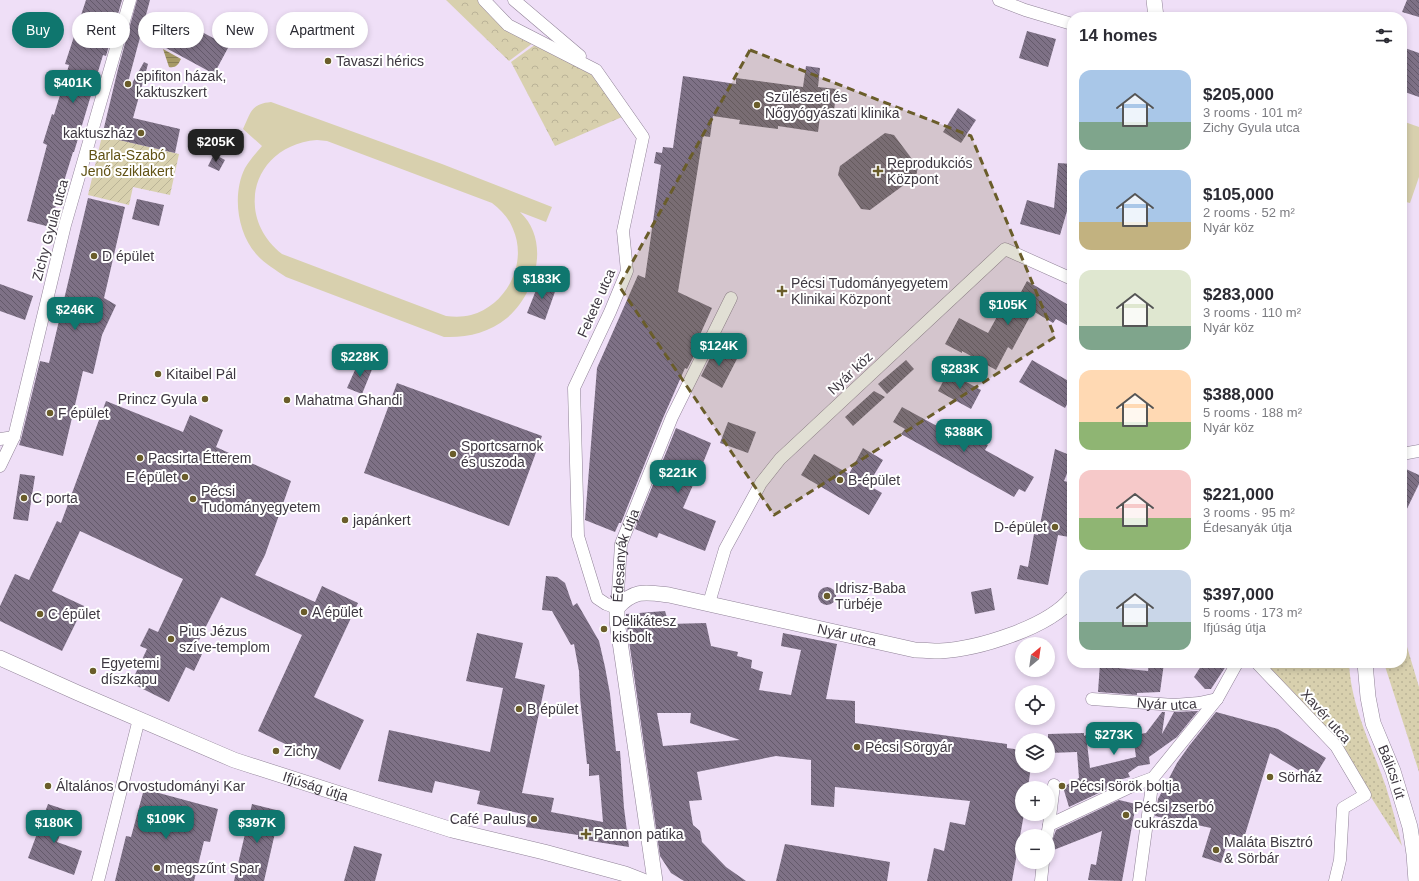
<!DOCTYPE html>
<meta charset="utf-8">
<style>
body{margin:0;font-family:Helvetica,sans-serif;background:#f7f7f7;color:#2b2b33;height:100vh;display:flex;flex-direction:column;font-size:15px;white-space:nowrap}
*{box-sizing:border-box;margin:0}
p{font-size:13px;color:#7c7c81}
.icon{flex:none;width:22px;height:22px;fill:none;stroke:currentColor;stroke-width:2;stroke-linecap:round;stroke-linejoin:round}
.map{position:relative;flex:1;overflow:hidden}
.details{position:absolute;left:1067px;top:12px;width:340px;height:656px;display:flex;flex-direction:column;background:#fff;border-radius:16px;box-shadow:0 2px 6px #0003}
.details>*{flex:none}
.banner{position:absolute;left:12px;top:12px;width:380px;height:36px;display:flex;gap:8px}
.needle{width:26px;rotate:29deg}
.tools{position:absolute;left:1015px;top:637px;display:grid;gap:8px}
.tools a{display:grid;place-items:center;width:40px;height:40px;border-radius:50%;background:#fff;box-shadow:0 2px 6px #0003;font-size:20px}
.price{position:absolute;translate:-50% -34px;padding:0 9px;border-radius:8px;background:#0f766e;color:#fff;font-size:13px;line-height:26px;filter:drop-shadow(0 1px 2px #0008)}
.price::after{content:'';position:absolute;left:50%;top:24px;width:12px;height:9px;margin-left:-6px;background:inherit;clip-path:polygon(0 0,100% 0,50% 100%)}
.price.current{background:#222;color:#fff}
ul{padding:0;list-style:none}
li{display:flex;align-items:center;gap:12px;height:100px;padding:0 12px}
li span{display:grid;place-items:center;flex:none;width:112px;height:80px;border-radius:12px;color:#555}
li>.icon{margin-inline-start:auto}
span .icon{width:48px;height:48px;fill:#fffc;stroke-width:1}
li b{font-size:17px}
h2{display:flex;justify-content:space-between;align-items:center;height:48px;padding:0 12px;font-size:17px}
.pill{padding:0 14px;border-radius:18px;background:#fff;box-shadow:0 2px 6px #0003;font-size:14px;line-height:36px}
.pill.current{background:#0f766e;color:#fff}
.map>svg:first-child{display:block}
.grass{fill:url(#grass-dots)}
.forest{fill:url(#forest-crowns)}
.garden{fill:url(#garden-furrows)}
.pitch{fill:#d8d0ae;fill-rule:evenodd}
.water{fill:url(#water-rules)}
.building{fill:url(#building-back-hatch);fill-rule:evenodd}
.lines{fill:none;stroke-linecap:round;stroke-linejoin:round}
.minor-casing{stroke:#908297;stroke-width:13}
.tertiary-casing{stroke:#908297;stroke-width:16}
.minor{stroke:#fff;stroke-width:12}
.tertiary{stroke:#fff;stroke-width:15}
.marked{fill:#6a5d2a;fill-opacity:0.2;stroke:#6a5d2a;stroke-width:3;stroke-dasharray:8 5;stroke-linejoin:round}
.poi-dot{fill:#6a5d2a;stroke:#fff;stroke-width:1.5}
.labels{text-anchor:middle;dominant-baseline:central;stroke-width:4;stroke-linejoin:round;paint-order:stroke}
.poi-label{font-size:14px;fill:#3e3841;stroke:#fff;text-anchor:start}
.park-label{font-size:14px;fill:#605114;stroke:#fff}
.street-label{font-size:14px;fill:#3e3841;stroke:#fff}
</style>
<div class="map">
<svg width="1419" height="881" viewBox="0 0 1419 881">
<defs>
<pattern id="grass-dots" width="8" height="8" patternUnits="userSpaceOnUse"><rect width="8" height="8" fill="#d8d0ae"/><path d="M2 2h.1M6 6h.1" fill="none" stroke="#bab397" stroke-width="1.8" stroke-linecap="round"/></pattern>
<pattern id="forest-crowns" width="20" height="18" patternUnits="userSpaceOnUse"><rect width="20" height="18" fill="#d8d0ae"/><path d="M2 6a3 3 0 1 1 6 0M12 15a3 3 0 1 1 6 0" fill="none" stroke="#bab397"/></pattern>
<pattern id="garden-furrows" width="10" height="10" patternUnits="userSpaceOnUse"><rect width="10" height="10" fill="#d8d0ae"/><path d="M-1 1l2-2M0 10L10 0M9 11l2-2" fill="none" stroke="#bab397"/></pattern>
<pattern id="water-rules" width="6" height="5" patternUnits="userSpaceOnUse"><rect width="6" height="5" fill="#a69a67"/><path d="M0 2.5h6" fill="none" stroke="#897f56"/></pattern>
<pattern id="building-back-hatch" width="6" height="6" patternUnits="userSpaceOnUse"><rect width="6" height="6" fill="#7e7186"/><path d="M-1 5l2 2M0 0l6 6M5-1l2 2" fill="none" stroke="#63596a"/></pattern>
</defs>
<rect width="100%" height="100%" fill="#efdff7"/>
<g class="grass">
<polygon points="1402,630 1419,687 1419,772 1384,663 1402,663"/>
<path d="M1260,663H1349C1351,707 1372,746 1386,787C1392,806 1397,826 1402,846L1369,794Z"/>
</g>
<g class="forest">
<polygon points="446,0 478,0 533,43 509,61"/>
<polygon points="536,44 595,75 622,117 555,146 511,62"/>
</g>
<polygon class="garden" points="102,136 179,154 170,195 133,187 129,205 88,195"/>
<g class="pitch">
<path d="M271,102L442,164L552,207L546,222L520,212C551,241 536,293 507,318C489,333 466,338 444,337L286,277C276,270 265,264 257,255C237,233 232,194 245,168C250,160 256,153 262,146L243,129C251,112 251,104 271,102ZM317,140L327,141L492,203C501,210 509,218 513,229C528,263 507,305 471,315C463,317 455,317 446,316L282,254C233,215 253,145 317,140Z"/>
<polygon points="1402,121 1419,127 1419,177 1410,203 1402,201"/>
</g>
<path class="water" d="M163,49L181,59C178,65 176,68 169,67Z"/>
<g class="building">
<polygon points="86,0 122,0 106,56 103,55 74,152 73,152 62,188 61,187 50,227 27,221 47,145 43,143 52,114 54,115 69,65 65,64"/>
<polygon points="137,0 150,0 127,86 130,87 144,62 148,64 133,118 180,129 175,153 102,136 118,69"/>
<polygon points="1407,0 1419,0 1419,17 1402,12"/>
<polygon points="170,15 215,39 224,21 236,27 226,45 229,46 214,74 155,42"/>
<polygon points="1027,31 1056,39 1048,67 1019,58"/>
<polygon points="1402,47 1419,53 1419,97 1402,91"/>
<polygon points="806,66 820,68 818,87 837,89 834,110 821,109 818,132 778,126 778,129 739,124 740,120 713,116 710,137 703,136 678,292 712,308 699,337 703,339 687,369 685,368 663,418 621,523 619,523 615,532 585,520 597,368 638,275 645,278 661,165 654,163 656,152 662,153 663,147 673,148 683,76 736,84 736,78 803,87"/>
<polygon points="958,108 976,120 961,143 943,132"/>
<polygon points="885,133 894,135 918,167 916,176 870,210 861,209 838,175 840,166"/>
<polygon points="214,154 225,160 219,171 208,166"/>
<polygon points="1058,163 1072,164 1072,194 1060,235 1020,224 1027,200 1054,208"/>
<polygon points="88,198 125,207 104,298 116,305 102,335 93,374 83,371 63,456 19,445 21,439 40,361 49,363"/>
<polygon points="137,199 164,205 159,226 132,219"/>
<polygon points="540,280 557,286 545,320 527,313"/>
<polygon points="1027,281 1072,307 1072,328 1056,319 1053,323 1033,311 1012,350 1008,347 996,370 962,351 962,353 945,344 959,318 988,333 1008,297 1016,301"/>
<polygon points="0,284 33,296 25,320 0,311"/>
<polygon points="716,346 738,357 722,388 701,376"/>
<polygon points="906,360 914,369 887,394 878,384"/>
<polygon points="1032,360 1072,383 1072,395 1065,408 1019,382"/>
<polygon points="359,361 373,367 362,394 347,388"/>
<polygon points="948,372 981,390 971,409 938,391"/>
<polygon points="397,383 542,436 509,526 364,473"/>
<polygon points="874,391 885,397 853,426 845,417"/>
<polygon points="106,401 183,432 190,415 223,430 216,447 291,481 265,555 255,575 315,602 322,586 358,603 314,697 364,720 340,770 258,731 302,635 221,597 194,650 202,654 194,671 186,667 169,702 131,683 147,649 140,646 149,628 158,632 183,579 80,531 52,591 84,606 62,651 0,621 0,606 15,574 29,580 57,521 61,523"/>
<polygon points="902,407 959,438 963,431 988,445 985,450 1034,477 1025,492 1019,489 1014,497 901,434 905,429 893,422"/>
<polygon points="728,422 756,432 748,453 720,443"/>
<polygon points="676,428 711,443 701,468 703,469 696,486 693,485 683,508 716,521 705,551 659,533 657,538 635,529"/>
<polygon points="863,448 883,460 868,485 882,493 869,515 801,475 814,454 849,474"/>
<polygon points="1055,449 1072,456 1072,461 1064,481 1072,483 1072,519 1069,537 1058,535 1048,585 1017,579 1020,565 1028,567 1034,534 1038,535"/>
<polygon points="1406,469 1419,475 1419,484 1402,519 1402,477"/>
<polygon points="20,474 35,476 28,521 13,519"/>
<polygon points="546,576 557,577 565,583 573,606 577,603 599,641 605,667 610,694 616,751 620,751 624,808 629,847 578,839 578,835 526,827 528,815 477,804 480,791 435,781 432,793 378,781 389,730 490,752 503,688 466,681 477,633 523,643 515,678 545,685 522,793 554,798 551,812 603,822 599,775 589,776 589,764 587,764 580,697 579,671 574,644 571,645 552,611 542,610"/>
<circle cx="827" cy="596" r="9"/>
<polygon points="991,588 995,610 975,614 971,592"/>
<path d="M665,611L669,624L706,623L711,646L738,652L737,656L752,660L751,668L763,672L759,690L791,695L801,650L781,646L783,633L837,644L826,699L855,701V723L1007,744V748L1022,750V766H1031L1028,788H1022V814H1024L1012,881H927L934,848L944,851L950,822L965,825L970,801L835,787L834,807L811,805V760L776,756L697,772L702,800L689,801L693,825L700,831L702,842L726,867L746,881H684L671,873L660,856L626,620V614ZM657,713H691L690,723L740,740L663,746Z"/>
<polygon points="1100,663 1118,663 1118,668 1148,671 1149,663 1164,663 1160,692 1137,693 1137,695 1098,692"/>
<polygon points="1203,663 1228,663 1211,689 1205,689 1194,677"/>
<polygon points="1198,711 1177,737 1149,757 1150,764 1138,766 1128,773 1130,777 1119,780 1118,784 1069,807 1063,787 1079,778 1077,752 1048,753 1048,734 1084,733 1084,736 1086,735 1090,768 1136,757 1133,735 1146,733 1162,712 1165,712 1162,734 1174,712"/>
<polygon points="1216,712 1278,729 1326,758 1313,779 1270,753 1244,838 1230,834 1221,863 1202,857 1211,828 1155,816 1158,799 1177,763 1189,746"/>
<polygon points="144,789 218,809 210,842 204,841 194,881 115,881 126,836 131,837"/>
<polygon points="1119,800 1136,804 1122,881 1088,880 1091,864 1096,865 1102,831 1051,851 1052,841 1056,830"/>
<polygon points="48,804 66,810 60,827 63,828 57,842 82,851 74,875 28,858"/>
<polygon points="252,804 280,811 264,881 234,881"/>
<polygon points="785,844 890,862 887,881 776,881"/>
<polygon points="354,846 382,854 375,881 344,881"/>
</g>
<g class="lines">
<defs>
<g id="minor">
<path id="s1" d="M484,0L508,25L596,70L643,137L623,231L627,271L610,312L574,388L578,536L597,598L606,604L617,608L621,544L672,417L731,298"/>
<polyline points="514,0 580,56"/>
<polyline points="999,0 1025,10 1072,24"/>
<polyline points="0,439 14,437"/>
<polyline points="1402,454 1419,451"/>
<polyline points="0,466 14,437 65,225 130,0"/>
<polyline points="709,603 725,549 761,483 780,459 1005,249 1072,279"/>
<polyline points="1257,663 1336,746 1365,795 1343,808 1340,860 1335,881"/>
<path id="s2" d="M1092,699L1174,705L1199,703L1217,699"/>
<polyline points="1049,825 1054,785"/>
<polyline points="1047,836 1049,825 1134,785 1153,778"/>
<polyline points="98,881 139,719"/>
<polyline points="1041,881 1043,862"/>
<polyline points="1139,881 1153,778 1217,699 1237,663"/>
</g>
<g id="tertiary">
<polyline points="1154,0 1156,17"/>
<path id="s3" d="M0,658L78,693L234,760L452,830L544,852L625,874L643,881"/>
<path id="s4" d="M1365,663L1368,697L1373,723L1393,771L1410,827L1414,854L1416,881"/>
<path id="s5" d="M655,881L617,621V608C634,589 646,592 669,595L915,650C923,650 931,651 940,651C977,649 1048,628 1072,598"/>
</g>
</defs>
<use href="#minor" class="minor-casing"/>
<use href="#tertiary" class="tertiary-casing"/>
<use href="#minor" class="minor"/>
<use href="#tertiary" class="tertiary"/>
</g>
<path class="marked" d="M750,50L971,136L1055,337L774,515L619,286Z"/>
<g class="poi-dot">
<circle cx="328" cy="61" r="4"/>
<circle cx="128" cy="84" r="4"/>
<circle cx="757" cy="105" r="4"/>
<circle cx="141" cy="133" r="4"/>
<path d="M876 165h4v4h4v4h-4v4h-4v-4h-4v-4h4z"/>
<circle cx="94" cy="256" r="4"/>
<path d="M780 285h4v4h4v4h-4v4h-4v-4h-4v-4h4z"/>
<circle cx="158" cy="374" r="4"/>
<circle cx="205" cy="399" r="4"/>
<circle cx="287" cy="400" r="4"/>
<circle cx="50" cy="413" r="4"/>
<circle cx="453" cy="454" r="4"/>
<circle cx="140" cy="458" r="4"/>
<circle cx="185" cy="477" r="4"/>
<circle cx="840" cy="480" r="4"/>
<circle cx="24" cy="498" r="4"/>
<circle cx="193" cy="499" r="4"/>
<circle cx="345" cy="520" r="4"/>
<circle cx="1055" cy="527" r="4"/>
<circle cx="827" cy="596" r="4"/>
<circle cx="304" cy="612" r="4"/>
<circle cx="40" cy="614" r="4"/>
<circle cx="604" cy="629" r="4"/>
<circle cx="171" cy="639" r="4"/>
<circle cx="93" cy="671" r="4"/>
<circle cx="519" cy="709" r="4"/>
<circle cx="857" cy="747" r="4"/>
<circle cx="276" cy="751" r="4"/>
<circle cx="1270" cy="777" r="4"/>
<circle cx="48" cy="786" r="4"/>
<circle cx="1062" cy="786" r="4"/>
<circle cx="1126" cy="815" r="4"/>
<circle cx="534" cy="819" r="4"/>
<path d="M584 828h4v4h4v4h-4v4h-4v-4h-4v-4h4z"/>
<circle cx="1216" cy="850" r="4"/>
<circle cx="157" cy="868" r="4"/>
</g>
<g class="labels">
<g class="poi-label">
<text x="336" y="61">Tavaszi hérics</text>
<text x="136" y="76">epifiton házak,<tspan x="136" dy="16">kaktuszkert</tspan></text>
<text x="765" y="97">Szülészeti és<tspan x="765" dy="16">Nőgyógyászati klinika</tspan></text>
<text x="133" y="133" text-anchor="end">kaktuszház</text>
<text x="887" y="163">Reprodukciós<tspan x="887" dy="16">Központ</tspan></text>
<text x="102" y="256">D épület</text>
<text x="791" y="283">Pécsi Tudományegyetem<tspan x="791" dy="16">Klinikai Központ</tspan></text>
<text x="166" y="374">Kitaibel Pál</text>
<text x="197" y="399" text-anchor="end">Princz Gyula</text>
<text x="295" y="400">Mahatma Ghandi</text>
<text x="58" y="413">F épület</text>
<text x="461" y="446">Sportcsarnok<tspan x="461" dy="16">és uszoda</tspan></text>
<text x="148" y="458">Pacsirta Étterem</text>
<text x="177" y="477" text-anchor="end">E épület</text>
<text x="848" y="480">B-épület</text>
<text x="201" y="491">Pécsi<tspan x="201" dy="16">Tudományegyetem</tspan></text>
<text x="32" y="498">C porta</text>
<text x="353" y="520">japánkert</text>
<text x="1047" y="527" text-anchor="end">D-épület</text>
<text x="835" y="588">Idrisz-Baba<tspan x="835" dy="16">Türbéje</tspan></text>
<text x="312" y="612">A épület</text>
<text x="48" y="614">C épület</text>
<text x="612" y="621">Delikátesz<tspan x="612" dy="16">kisbolt</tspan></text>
<text x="179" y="631">Pius Jézus<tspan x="179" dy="16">szíve-templom</tspan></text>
<text x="101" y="663">Egyetemi<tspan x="101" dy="16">díszkapu</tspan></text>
<text x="527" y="709">B épület</text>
<text x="865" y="747">Pécsi Sörgyár</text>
<text x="284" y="751">Zichy</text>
<text x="1278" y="777">Sörház</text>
<text x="56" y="786">Általános Orvostudományi Kar</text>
<text x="1070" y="786">Pécsi sörök boltja</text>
<text x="1134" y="807">Pécsi zserbó<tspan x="1134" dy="16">cukrászda</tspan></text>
<text x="526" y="819" text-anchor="end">Café Paulus</text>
<text x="594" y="834">Pannon patika</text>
<text x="1224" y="842">Maláta Bisztró<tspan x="1224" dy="16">&amp; Sörbár</tspan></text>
<text x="165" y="868">megszűnt Spar</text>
</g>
<g class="park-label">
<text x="127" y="155">Barla-Szabó<tspan x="127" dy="16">Jenő sziklakert</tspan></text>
</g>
<g class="street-label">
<text transform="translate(50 230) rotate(-75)">Zichy Gyula utca</text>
<text transform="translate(596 303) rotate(-66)">Fekete utca</text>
<text transform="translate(850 373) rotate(-43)">Nyár köz</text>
<text stroke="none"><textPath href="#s1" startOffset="769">Édesanyák útja</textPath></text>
<text stroke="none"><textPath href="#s5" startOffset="515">Nyár utca</textPath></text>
<text stroke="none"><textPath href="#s2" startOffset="75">Nyár utca</textPath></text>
<text transform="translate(1326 716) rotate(48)">Xavér utca</text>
<text stroke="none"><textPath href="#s4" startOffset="113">Bálicsi út</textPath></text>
<text stroke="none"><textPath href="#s3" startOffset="341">Ifjúság útja</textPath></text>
</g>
</g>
</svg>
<div class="tools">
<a><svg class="needle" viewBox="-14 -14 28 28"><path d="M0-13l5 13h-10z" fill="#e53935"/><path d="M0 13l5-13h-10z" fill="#7c7c81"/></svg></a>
<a><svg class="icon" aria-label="locate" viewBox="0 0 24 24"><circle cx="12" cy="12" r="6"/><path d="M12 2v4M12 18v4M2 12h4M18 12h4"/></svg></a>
<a><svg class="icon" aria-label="layers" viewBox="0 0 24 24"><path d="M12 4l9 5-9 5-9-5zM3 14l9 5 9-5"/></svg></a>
<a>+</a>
<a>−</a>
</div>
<b class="price" style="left:73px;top:104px">$401K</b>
<b class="price current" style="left:216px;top:163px">$205K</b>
<b class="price" style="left:542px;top:300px">$183K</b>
<b class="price" style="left:1008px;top:326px">$105K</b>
<b class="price" style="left:75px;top:331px">$246K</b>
<b class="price" style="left:719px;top:367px">$124K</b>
<b class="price" style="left:360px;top:378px">$228K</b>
<b class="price" style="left:960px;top:390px">$283K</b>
<b class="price" style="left:964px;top:453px">$388K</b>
<b class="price" style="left:678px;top:494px">$221K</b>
<b class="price" style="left:1114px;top:756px">$273K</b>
<b class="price" style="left:166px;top:840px">$109K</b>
<b class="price" style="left:54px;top:844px">$180K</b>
<b class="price" style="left:257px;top:844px">$397K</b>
<div class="banner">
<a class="pill current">Buy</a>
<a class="pill">Rent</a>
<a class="pill">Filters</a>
<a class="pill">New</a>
<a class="pill">Apartment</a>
</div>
<section class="details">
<h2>14 homes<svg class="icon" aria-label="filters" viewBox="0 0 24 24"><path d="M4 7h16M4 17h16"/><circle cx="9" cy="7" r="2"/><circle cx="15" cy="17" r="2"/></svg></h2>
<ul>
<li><span style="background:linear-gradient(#a9c7e8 65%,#7fa58c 0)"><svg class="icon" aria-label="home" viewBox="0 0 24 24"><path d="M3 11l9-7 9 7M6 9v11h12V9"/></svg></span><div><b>$205,000</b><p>3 rooms · 101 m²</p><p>Zichy Gyula utca</p></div></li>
<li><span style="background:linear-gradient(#a9c7e8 65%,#c2b280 0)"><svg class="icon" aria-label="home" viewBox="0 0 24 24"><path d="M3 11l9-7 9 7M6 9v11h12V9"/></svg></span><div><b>$105,000</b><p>2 rooms · 52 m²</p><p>Nyár köz</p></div></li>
<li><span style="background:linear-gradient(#dfe7d0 70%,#7fa58c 0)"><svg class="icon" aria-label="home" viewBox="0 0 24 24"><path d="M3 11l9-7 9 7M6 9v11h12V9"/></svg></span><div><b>$283,000</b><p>3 rooms · 110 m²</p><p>Nyár köz</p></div></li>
<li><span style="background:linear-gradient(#ffd9b3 65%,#8fb573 0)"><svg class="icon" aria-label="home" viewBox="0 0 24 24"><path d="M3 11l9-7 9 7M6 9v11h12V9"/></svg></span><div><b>$388,000</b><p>5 rooms · 188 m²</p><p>Nyár köz</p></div></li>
<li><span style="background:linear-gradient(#f6c9c9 60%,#8fb573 0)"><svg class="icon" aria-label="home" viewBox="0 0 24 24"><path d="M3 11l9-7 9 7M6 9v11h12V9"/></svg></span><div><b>$221,000</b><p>3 rooms · 95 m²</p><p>Édesanyák útja</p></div></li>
<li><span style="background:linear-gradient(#c9d6e8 65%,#7fa58c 0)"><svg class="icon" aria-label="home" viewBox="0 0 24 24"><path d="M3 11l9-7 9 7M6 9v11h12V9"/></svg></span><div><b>$397,000</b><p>5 rooms · 173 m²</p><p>Ifjúság útja</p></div></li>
</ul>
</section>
</div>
